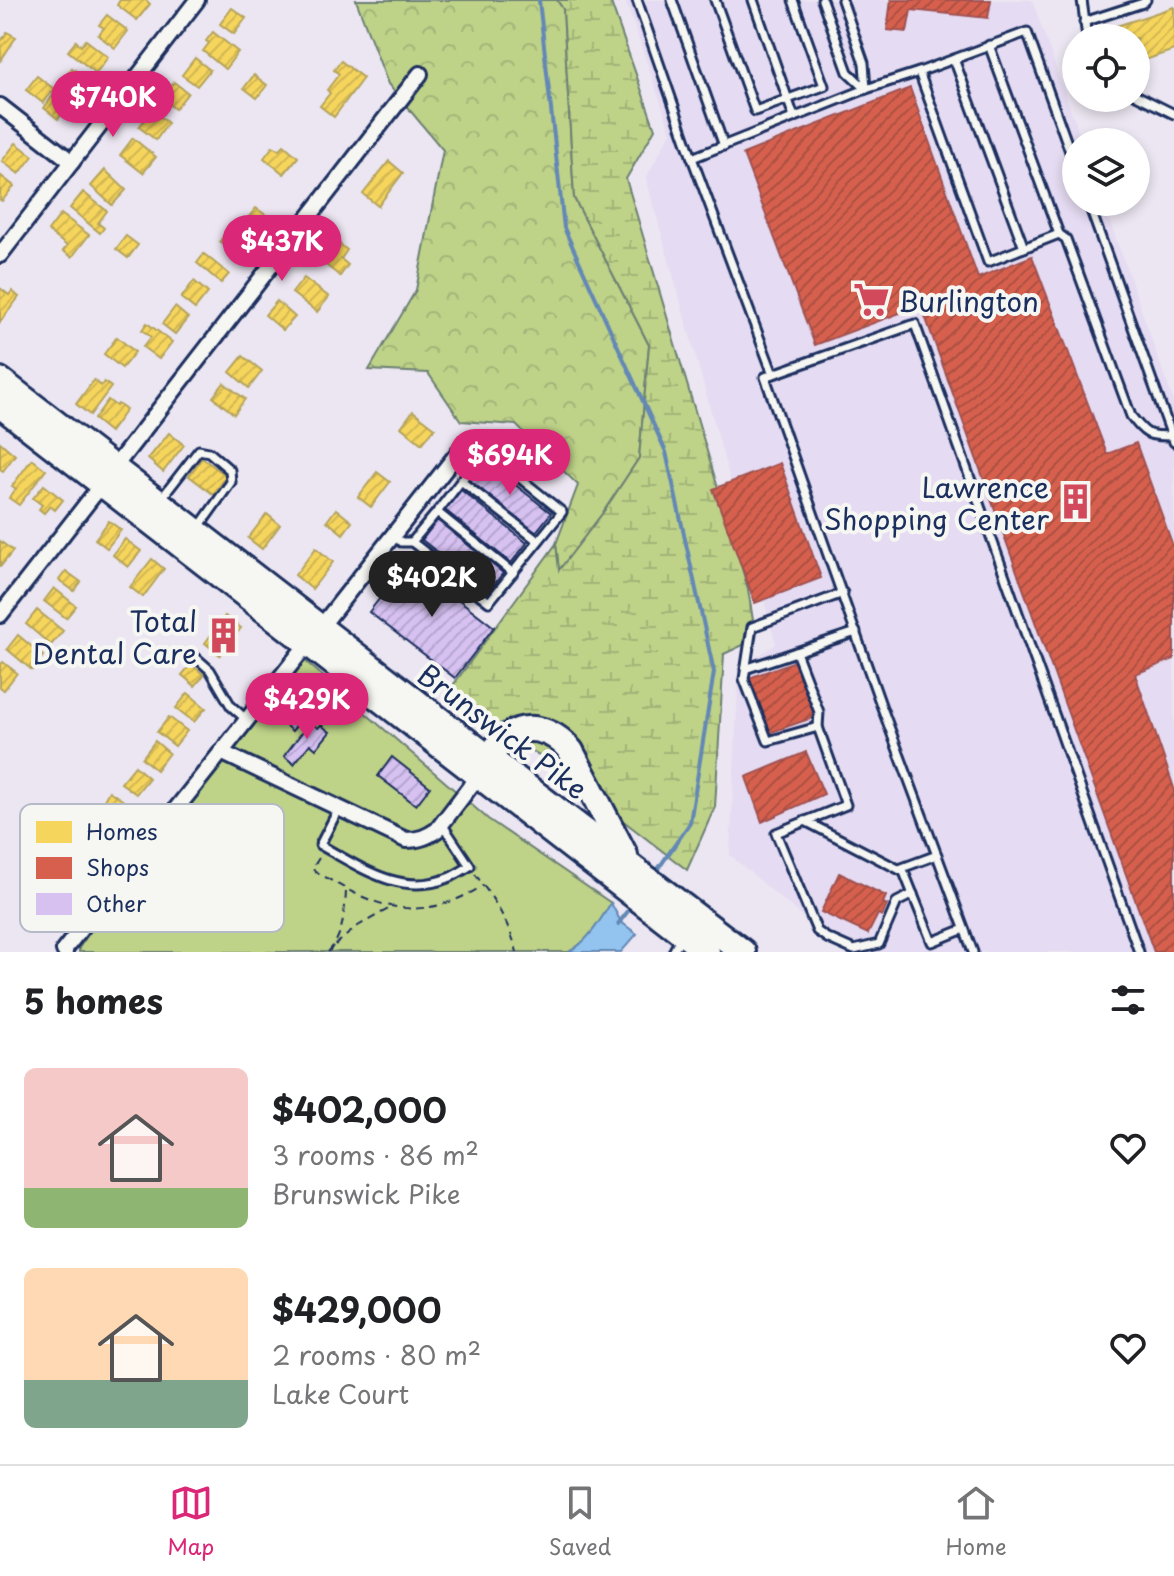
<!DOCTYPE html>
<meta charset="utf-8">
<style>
body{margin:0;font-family:"Playpen Sans",sans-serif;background:#f2f2f2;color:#202124;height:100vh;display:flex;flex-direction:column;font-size:30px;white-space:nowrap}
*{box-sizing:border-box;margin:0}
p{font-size:26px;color:#757577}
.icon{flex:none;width:44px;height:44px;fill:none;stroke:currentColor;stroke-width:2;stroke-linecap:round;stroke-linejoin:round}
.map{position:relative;height:952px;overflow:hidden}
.details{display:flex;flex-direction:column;background:#fff;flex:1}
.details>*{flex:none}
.fabs{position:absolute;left:1062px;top:24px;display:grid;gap:16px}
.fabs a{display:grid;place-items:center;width:88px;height:88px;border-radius:50%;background:#fff;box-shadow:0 4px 12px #0003;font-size:40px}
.price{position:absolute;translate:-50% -68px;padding:0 18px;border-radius:28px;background:#db2777;color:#fff;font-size:26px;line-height:52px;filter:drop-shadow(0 2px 4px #0008)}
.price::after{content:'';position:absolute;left:50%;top:48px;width:24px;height:18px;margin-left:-12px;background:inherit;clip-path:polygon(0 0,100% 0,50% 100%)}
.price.on{background:#222;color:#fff}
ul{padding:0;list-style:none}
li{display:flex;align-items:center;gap:24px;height:200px;padding:0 24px}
li span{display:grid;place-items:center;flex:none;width:224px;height:160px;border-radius:12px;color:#555}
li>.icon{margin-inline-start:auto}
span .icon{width:96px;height:96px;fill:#fffc;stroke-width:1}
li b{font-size:34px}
h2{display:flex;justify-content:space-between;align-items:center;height:96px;padding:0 24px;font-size:34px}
.tabs{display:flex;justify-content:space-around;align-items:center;height:112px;border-top:2px solid #e0e0e0;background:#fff;font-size:22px;color:#757577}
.tabs a{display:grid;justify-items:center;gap:4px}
.tabs .on{color:#db2777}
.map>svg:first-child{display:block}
.built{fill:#e5dbf2}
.forest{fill:url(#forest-crowns);stroke:#6c8073;stroke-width:2}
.wetland{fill:url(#wetland-marsh);stroke:#6c8073;stroke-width:2}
.park{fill:#bed288;stroke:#6c8073;stroke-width:2}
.water{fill:#93c4ef;stroke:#6388b5;stroke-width:2}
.homes{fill:url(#homes-hatch);stroke:#b4a35d;stroke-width:2}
.shops{fill:url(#shops-hatch);stroke:#9e5152;stroke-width:2}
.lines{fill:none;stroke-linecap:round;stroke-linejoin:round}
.stream{stroke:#6388b5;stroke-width:4}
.building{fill:url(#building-hatch);stroke:#1b2f5e;stroke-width:2}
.service-casing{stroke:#1b2f5e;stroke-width:13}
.minor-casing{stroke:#1b2f5e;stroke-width:20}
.primary-casing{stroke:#1b2f5e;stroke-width:30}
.path{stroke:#1b2f5e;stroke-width:2;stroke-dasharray:8 6;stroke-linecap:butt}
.service{stroke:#f6f6f2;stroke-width:7}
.minor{stroke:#f6f6f2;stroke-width:14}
.primary{stroke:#f6f6f2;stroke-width:24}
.labels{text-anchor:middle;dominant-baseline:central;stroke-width:8;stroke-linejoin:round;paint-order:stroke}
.poi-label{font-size:28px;fill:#1b2f5e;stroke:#f6f6f2;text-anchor:end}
.street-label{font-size:28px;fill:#1b2f5e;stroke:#f6f6f2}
.key{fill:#f6f6f2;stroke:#b4bac6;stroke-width:2}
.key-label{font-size:22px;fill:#1b2f5e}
</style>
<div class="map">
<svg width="1174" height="952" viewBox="0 0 1174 952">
<defs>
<pattern id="forest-crowns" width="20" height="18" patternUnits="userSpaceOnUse" patternTransform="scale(2)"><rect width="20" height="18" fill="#bed288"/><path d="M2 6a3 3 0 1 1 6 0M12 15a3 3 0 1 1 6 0" fill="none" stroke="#a3b578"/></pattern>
<pattern id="wetland-marsh" width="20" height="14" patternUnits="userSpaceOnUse" patternTransform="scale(2)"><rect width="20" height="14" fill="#bed288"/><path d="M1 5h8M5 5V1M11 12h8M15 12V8" fill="none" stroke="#a3b578"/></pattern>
<pattern id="homes-hatch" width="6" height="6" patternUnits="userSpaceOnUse" patternTransform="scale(2)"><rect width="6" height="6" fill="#f6d55c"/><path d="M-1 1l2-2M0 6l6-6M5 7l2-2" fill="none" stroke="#d2b752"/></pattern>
<pattern id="shops-hatch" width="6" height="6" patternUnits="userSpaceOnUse" patternTransform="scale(2)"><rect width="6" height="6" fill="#d6604d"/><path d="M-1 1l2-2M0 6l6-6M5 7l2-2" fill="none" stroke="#ad5043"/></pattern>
<pattern id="building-hatch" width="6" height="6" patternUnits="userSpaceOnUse" patternTransform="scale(2)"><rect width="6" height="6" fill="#d6c1f1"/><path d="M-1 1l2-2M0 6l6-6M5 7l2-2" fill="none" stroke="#b7a6d1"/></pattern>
</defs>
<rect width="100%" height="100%" fill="#ece6f2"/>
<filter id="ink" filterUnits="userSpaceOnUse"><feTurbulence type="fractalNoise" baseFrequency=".0125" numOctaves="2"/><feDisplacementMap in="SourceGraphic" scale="16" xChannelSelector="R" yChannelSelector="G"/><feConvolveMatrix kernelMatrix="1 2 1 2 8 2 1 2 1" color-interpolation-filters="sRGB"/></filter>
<g filter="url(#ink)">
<polygon class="built" points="625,0 1032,0 1082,142 1076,142 1076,202 1103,202 1174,403 1174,952 844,952 730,855 739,669 776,644 646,178 671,132"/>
<polygon class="forest" points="356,0 557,0 563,9 574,198 649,345 639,458 602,514 559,571 556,544 578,485 516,425 461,421 428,373 369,370 416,290 443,150 388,84"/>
<polygon class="wetland" points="557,0 610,0 655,129 626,179 748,589 756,639 724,654 715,807 687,870 451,688 556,544 559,570 602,514 639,458 649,345 574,198 563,9"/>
<path class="park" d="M304,660L488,819L611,903C600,921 588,942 569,952H79V948L98,920Z"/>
<path class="water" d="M611,903L621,922L637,934L621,952H569C588,942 600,921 611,903Z"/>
<g class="homes">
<polygon points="120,0 146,0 150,4 137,20 117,5"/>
<polygon points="1174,7 1174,50 1136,63 1136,38 1114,38 1111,28"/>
<polygon points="232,8 246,18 234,34 220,24"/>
<polygon points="107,15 128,31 115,48 98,35 104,28 99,25"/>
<polygon points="7,32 16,37 1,60 0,39 2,40"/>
<polygon points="213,32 238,52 225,69 203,51 209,43 206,41"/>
<polygon points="86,40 108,57 96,73 68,51 76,41 81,46"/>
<polygon points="195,58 210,70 197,86 182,75"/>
<polygon points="341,61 363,78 334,117 320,106 330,93 327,90 339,74 334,70"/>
<polygon points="72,68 89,81 76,98 59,85"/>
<polygon points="254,75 267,85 257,98 244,88"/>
<polygon points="37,76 54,89 43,103 26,90"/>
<polygon points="174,82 188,93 175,109 161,98"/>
<polygon points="56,91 71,102 58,119 44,108"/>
<polygon points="152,110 168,123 156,140 139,127"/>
<polygon points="133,138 156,157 143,173 120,155"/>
<polygon points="16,143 33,156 19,174 2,161"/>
<polygon points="284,145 298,157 284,174 264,158 273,146 279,150"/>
<polygon points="389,161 403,173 378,206 363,194"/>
<polygon points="105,170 126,190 112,205 91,186"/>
<polygon points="0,175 14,186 2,201 0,200"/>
<polygon points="83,192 107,211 98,223 104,228 100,233 70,208"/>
<polygon points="256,208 270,218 257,235 243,224"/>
<polygon points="61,214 89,235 72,257 63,251 67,246 48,231"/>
<polygon points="230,228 251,245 241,258 220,241"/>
<polygon points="126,236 138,245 128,258 116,249"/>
<polygon points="333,239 347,250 341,259 348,265 340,276 318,259"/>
<polygon points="204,254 229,274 221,283 197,263"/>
<polygon points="304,278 329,297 317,312 292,293"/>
<polygon points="194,281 208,293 195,309 181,298"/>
<polygon points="0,288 9,295 12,291 19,297 0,322"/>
<polygon points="277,301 295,317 283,330 265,315"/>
<polygon points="175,307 188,318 175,334 162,324"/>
<polygon points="147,323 172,342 159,359 143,347 151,337 142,330"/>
<polygon points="117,337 135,352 122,368 104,354"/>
<polygon points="243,356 262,371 249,388 230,372"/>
<polygon points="94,380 101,386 104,382 111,387 90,415 76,404"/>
<polygon points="224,383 245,399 234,414 213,397"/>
<polygon points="108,400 116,406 118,404 126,410 110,432 94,419"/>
<polygon points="413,411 435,428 422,444 401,427"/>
<polygon points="169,433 184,445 163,472 148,459"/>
<polygon points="0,442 15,455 3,471 0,469"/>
<polygon points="202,458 227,476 213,494 189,476"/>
<polygon points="32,459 46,470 19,505 9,498 16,489 12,486"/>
<polygon points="377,472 390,482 371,507 358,497"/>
<polygon points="44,485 63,500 55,510 50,506 44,513 39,509 42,505 33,498"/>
<polygon points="336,509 352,522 343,534 327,521"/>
<polygon points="267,514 280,525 262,549 248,538"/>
<polygon points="109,521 121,530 107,548 95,539"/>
<polygon points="125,539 141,551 128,567 113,555"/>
<polygon points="0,541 13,551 1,566 0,566"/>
<polygon points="316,548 333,562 312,589 295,575"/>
<polygon points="152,559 164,569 143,597 130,587"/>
<polygon points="66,571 81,582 74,591 59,580"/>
<polygon points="54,588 76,606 66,618 44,601"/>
<polygon points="37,610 63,631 51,645 26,624"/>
<polygon points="225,616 241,628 220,655 205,643"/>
<polygon points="18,635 43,656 32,670 7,649"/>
<polygon points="3,662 17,673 4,690 0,687 0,665"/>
<polygon points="191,664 204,675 195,686 182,675"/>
<polygon points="188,693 206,708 194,722 176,708"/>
<polygon points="169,717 187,731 175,746 157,732"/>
<polygon points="155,741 169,753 156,770 142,758"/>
<polygon points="135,766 149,778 136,794 121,783"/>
<polygon points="109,791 128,804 121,814 103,802"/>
</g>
<g class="shops">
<polygon points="891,0 991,0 988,18 911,10 907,32 887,30"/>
<polygon points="910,88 978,278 1032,256 1107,454 1136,443 1174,549 1174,659 1135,674 1174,788 1174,952 1154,952 921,305 815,345 743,154"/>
<polygon points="780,463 821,578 755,603 713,489"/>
<polygon points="795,661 815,717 769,733 749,678"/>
<polygon points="806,752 824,794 762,822 746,777"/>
<polygon points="839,873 886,896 883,903 887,905 882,916 878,914 868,934 821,912"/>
</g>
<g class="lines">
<g class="stream">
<polyline points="539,0 564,228 666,452 714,672 690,823 656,872"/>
<polyline points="618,924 632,906"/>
</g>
</g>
<g class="building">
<polygon points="485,461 551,513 535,533 469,480"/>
<polygon points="461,490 527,543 511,563 445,510"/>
<polygon points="437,520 503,573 488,592 422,540"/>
<polygon points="409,561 494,627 455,678 369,612"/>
<polygon points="302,688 317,701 292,731 280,721 284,716 281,714"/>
<polygon points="310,722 318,728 321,725 330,732 316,749 310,744 294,764 284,756"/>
<polygon points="392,757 430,787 416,805 378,776"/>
</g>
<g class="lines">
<defs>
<g id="service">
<polyline points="637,0 692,158"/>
<polyline points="672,0 724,146"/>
<polyline points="715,0 755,111 824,86 793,0"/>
<polyline points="753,0 794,117"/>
<polyline points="822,0 848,72 866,89"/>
<polyline points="842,0 864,63 866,89"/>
<polyline points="1082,0 1087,38"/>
<polyline points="1084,22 1143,3 1146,0"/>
<path d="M989,45L1059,234L1066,239L1131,416C1146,435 1147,436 1172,436"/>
<polyline points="954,59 1024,248"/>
<polyline points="919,72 988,262 1059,234"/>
<polyline points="1136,95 1174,114"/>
<polyline points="1088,202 1174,442"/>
<polyline points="773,374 692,158 866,89 919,72 1027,32 1076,168"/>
<polyline points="461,481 485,450"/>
<polyline points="161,499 199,450 209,452 230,470 231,482 199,527"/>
<polyline points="393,535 401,542 412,542 489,602 562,512 485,450 470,455 461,449"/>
<polyline points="412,542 437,512"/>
<polyline points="513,573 437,512 461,481 538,541"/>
<polyline points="843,593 752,627 744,679 768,741 818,727 846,805 776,833 817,931 827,938 854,950 879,944 897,902 913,894"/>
<polyline points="796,652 819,712 818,727"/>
<polyline points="192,654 210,670 231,706 247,720"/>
<polyline points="745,669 856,632"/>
<path d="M339,808L320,845C360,867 401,897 448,878C456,875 463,870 470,866L442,824"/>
<polyline points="805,821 904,872 932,942 964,929"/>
<polyline points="899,869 937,855"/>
<polyline points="673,952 680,939"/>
<polyline points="973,952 881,705 765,377 915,324 1139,952"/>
</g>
<g id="minor">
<polyline points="0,106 72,162"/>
<polyline points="0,255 197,0"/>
<polyline points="113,469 420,74"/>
<polyline points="0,615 102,484"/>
<polyline points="320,628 465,444"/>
<path d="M221,752L406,840C419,840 427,837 437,830L482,771"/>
<polyline points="65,952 64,950 308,643"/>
</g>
<g id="primary">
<polyline points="0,380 489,758 743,952"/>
<polyline points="0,405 707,952"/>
<path d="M489,758C493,753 496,747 501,742C524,719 553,729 571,751L625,855"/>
</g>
</defs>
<use href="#service" class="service-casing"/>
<use href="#minor" class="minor-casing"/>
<use href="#primary" class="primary-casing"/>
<g class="path">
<path d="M319,858L312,869C373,907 417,927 484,885"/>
<path d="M475,874C493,898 509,922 517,952"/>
<polyline points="335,945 358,926 392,907"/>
<path d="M328,952C343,937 345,911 346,891"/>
</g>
<use href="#service" class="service"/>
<use href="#minor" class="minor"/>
<use href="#primary" class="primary"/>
</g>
</g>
<defs>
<symbol id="supermarket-bare" viewBox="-9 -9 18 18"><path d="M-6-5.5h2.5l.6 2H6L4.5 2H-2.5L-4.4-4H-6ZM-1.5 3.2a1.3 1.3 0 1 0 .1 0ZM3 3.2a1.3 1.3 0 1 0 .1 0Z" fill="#d1495b" stroke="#f6f6f2" stroke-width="2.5" paint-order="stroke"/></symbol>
<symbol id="building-bare" viewBox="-9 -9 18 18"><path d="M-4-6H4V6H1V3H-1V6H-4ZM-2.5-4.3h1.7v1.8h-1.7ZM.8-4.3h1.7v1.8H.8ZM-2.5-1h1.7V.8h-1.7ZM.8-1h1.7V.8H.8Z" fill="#d1495b" stroke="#f6f6f2" stroke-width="2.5" paint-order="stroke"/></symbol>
</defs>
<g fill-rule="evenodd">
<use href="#supermarket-bare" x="846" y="274" width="51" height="51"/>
<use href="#building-bare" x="1050" y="476" width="51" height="51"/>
<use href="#building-bare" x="198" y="610" width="51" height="51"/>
</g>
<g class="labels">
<g class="poi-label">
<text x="898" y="300" text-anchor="start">Burlington</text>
<text x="1049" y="486">Lawrence<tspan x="1049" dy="32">Shopping Center</tspan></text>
<text x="197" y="620">Total<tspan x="197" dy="32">Dental Care</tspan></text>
</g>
<g class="street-label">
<text transform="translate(503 731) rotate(37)">Brunswick Pike</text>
</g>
</g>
<rect x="20" y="804" width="264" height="128" rx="12" class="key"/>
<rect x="36" y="821" width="36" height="22" fill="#f6d55c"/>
<rect x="36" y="857" width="36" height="22" fill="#d6604d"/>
<rect x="36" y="893" width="36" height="22" fill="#d6c1f1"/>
<g class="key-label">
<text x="86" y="840">Homes</text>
<text x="86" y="876">Shops</text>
<text x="86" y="912">Other</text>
</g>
</svg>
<div class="fabs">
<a><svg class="icon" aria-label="locate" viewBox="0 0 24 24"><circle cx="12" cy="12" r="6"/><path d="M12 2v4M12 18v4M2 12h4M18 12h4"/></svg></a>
<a><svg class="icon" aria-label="layers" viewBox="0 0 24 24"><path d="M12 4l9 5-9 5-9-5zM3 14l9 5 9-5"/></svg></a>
</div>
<b class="price" style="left:113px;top:139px">$740K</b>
<b class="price" style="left:282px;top:283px">$437K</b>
<b class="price" style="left:510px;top:497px">$694K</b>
<b class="price on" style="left:432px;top:619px">$402K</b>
<b class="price" style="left:307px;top:741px">$429K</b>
</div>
<section class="details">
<h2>5 homes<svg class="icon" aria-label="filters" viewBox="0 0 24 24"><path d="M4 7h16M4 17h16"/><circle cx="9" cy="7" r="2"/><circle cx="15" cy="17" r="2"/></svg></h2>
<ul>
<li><span style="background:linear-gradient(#f6c9c9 75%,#8fb573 0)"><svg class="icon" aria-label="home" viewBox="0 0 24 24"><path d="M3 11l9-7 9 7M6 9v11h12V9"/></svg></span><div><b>$402,000</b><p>3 rooms · 86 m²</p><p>Brunswick Pike</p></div><svg class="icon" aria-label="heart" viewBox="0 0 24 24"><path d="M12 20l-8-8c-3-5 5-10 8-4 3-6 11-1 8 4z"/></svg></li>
<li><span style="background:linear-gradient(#ffd9b3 70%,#7fa58c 0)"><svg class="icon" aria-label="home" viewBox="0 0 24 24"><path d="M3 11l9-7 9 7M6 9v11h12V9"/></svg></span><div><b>$429,000</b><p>2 rooms · 80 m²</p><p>Lake Court</p></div><svg class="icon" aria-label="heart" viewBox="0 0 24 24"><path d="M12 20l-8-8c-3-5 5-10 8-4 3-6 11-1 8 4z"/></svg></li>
</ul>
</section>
<nav class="tabs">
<a class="on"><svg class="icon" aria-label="map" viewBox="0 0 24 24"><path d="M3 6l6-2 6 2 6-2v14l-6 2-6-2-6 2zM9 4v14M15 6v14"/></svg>Map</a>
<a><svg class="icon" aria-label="saved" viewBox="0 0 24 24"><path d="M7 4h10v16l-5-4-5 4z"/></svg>Saved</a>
<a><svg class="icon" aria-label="home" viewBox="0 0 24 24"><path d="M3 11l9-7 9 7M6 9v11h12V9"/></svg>Home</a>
</nav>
